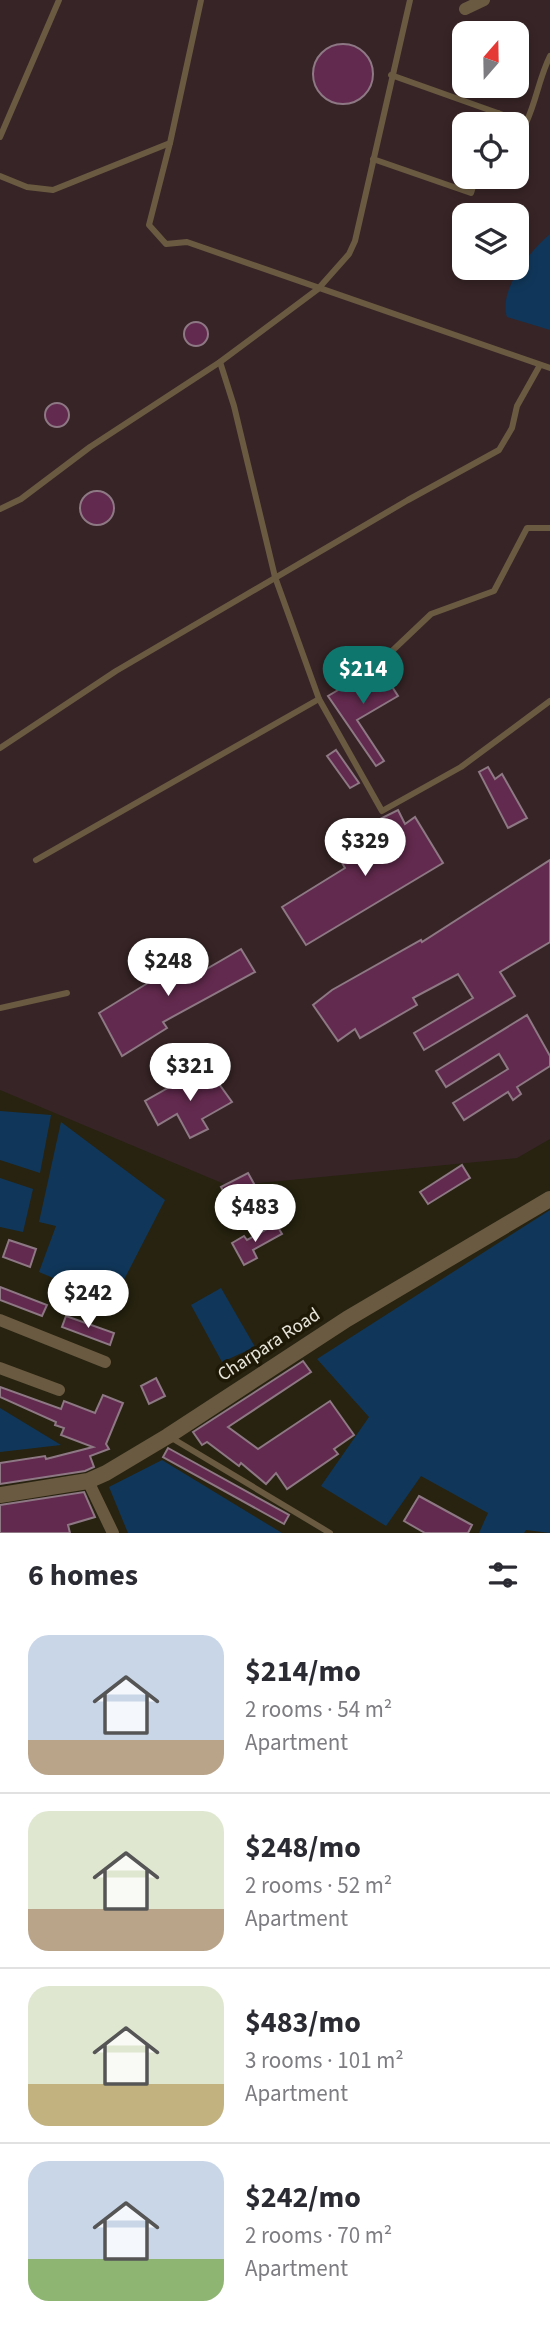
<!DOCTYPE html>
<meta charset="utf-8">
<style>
body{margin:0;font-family:"Source Sans 3",sans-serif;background:#f2f2f3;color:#2b2b33;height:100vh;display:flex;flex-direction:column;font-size:26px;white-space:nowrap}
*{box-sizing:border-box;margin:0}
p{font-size:23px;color:#7c7c81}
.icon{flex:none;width:38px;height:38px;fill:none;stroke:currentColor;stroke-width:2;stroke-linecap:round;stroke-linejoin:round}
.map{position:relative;height:1533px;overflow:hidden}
.side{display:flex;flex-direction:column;background:#fff;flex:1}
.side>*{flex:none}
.needle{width:46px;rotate:20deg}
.controls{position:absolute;left:452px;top:21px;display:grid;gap:14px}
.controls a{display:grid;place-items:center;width:77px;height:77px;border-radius:14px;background:#fff;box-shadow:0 4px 10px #0003;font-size:35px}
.price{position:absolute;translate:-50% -60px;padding:0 16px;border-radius:24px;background:#fff;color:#222;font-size:23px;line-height:46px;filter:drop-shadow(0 2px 4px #0008)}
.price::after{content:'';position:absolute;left:50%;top:42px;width:21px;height:16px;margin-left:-10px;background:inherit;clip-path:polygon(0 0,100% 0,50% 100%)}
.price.current{background:#0f766e;color:#fff}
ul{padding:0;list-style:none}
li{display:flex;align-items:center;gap:21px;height:175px;padding:0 28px}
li+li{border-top:2px solid #e1e1e2}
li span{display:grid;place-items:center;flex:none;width:196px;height:140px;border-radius:21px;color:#555}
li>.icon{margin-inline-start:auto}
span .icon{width:84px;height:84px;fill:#fffc;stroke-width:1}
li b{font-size:30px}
h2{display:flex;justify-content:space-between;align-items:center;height:84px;padding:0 28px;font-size:30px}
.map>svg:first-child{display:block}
.industrial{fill:#372426;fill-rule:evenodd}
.water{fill:#10375a}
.building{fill:#622a4e;stroke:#8d7884;stroke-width:2}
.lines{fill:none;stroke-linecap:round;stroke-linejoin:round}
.service{stroke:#6a5a41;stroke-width:6}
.minor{stroke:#6a5a41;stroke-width:12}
.tertiary{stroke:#6a5a41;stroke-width:16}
.labels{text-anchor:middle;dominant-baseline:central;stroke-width:7;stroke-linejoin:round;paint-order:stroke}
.street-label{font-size:19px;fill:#e6e4d8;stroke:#1e1907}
</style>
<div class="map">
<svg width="550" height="1533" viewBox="0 0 550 1533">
<rect width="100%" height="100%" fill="#272310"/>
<path class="industrial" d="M0,0H550V1139L517,1158L229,1186L0,1090ZM464,33H516V86H464ZM464,124H516V177H464ZM464,215H516V268H464Z"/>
<g class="water">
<path d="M550,234V330L507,317C498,290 530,251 550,234Z"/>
<polygon points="0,1111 51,1115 40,1173 0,1160"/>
<polygon points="61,1122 165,1200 112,1303 39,1272 56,1226 39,1222"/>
<polygon points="0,1178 33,1189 23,1232 0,1227"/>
<polygon points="550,1210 550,1533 526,1530 524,1533 479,1533 488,1513 421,1476 386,1526 321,1486 369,1417 317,1359"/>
<polygon points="221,1288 255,1347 222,1362 191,1305"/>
<polygon points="0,1408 61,1445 0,1452"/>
<polygon points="162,1460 282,1533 283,1533 128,1533 109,1487"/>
</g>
<g class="building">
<circle cx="343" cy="74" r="30"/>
<circle cx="196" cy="334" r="12"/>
<circle cx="57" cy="415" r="12"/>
<circle cx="97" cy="508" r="17"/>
<polygon points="382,671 398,696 357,720 384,761 376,766 328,696 362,676 368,679"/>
<polygon points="336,750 359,783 350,788 327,756"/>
<polygon points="488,767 495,779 502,774 527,818 508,828 479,772"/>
<polygon points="398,810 405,824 415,817 443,863 306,945 282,907 345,868 341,861 386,835 378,820"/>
<polygon points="550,860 550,942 500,972 515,996 424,1050 414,1033 473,998 458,974 413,998 417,1005 360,1038 355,1029 338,1041 313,1005 332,990 421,940 422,942"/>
<polygon points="241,949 255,972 163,1022 167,1028 122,1056 99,1013 156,978 149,966 175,952 189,979"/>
<polygon points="527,1015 550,1056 550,1066 517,1087 521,1094 513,1100 508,1092 464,1120 453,1103 508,1069 499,1054 446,1087 436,1071"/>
<polygon points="209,1070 232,1102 202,1119 208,1129 190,1138 177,1114 158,1125 145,1101 182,1080 185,1085"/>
<polygon points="462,1165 470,1178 428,1204 420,1192"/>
<polygon points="248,1173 258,1191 231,1205 221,1187"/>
<polygon points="276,1224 282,1234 253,1250 257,1258 244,1265 232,1243 244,1236 247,1240"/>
<polygon points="9,1240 36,1249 30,1267 3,1257"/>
<polygon points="0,1287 47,1305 42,1316 0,1300"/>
<polygon points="66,1316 114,1333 110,1345 62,1327"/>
<polygon points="303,1361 311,1372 228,1427 258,1449 330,1401 354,1435 334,1449 338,1454 287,1489 276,1473 266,1484 241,1463 239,1466 207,1442 202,1445 193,1432"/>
<polygon points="156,1378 165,1396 149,1404 141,1386"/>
<polygon points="0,1387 61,1409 64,1401 95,1413 103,1395 123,1403 106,1444 109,1449 90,1456 94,1467 85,1471 0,1484 0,1463 45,1456 46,1459 93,1447 61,1435 64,1428 55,1425 56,1422 0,1397"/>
<polygon points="168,1448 289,1515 284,1524 163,1457"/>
<polygon points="84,1492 95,1517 68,1525 70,1533 0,1533 0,1505"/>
<polygon points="419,1496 472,1525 468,1533 425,1533 404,1521"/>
</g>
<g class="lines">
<g class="service">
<path d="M391,75L526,123C537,99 539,78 550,56"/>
<polyline points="494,124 498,113"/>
<polyline points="0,137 59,0"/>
<polyline points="170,143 149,225 166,244 187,242 550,368"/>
<polyline points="373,159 471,193 476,177"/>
<polyline points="0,176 27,187 53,190 170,143 201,0"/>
<polyline points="220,362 234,406 275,577 319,699 382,811 461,767 550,701"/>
<polyline points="0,509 21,499 90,447 220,362 318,289 349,254 355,241 410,0"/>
<polyline points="364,671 391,652 431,614 494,591 527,528 550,528"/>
<polyline points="0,748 116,671 408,500 499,450 512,428 517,406 540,365"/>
<polyline points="36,860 319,699"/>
<polyline points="0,1008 67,993"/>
<polyline points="170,1437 330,1533"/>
</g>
<g class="minor">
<polyline points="465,9 484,0"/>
<polyline points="0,1320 105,1362"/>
<polyline points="0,1368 59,1390"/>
<polyline points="88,1481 113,1533"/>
</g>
<polyline class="tertiary" points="0,1495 88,1481 106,1473 168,1436 347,1319 550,1199"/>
</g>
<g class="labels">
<g class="street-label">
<text transform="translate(269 1345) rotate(-33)">Charpara Road</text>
</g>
</g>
</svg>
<div class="controls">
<a><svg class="needle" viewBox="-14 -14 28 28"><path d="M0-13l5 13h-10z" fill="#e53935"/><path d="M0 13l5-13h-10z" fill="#7c7c81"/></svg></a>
<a><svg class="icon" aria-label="locate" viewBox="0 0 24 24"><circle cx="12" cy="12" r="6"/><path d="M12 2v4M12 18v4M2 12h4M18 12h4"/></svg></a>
<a><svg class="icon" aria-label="layers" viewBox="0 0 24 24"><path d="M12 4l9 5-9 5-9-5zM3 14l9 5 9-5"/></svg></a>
</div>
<b class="price current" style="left:363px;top:706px">$214</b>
<b class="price" style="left:365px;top:878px">$329</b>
<b class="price" style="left:168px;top:998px">$248</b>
<b class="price" style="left:190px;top:1103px">$321</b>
<b class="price" style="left:255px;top:1244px">$483</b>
<b class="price" style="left:88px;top:1330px">$242</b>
</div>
<section class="side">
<h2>6 homes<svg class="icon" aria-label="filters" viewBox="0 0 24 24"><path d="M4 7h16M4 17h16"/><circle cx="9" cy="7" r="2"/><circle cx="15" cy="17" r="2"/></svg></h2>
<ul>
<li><span style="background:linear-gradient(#c9d6e8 75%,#b9a48a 0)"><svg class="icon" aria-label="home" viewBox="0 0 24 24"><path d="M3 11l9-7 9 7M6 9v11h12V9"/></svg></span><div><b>$214/mo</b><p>2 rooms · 54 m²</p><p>Apartment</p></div></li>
<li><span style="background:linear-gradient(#dfe7d0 70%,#b9a48a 0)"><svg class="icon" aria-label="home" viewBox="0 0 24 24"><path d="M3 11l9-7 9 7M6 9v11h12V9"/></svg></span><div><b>$248/mo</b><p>2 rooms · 52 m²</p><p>Apartment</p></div></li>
<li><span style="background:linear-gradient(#dfe7d0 70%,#c2b280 0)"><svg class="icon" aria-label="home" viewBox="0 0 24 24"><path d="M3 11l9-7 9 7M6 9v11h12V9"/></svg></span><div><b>$483/mo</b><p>3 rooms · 101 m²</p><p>Apartment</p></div></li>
<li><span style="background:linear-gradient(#c9d6e8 70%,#8fb573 0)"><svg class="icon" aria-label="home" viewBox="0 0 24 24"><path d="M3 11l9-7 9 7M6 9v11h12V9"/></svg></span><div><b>$242/mo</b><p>2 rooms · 70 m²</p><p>Apartment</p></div></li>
</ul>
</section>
